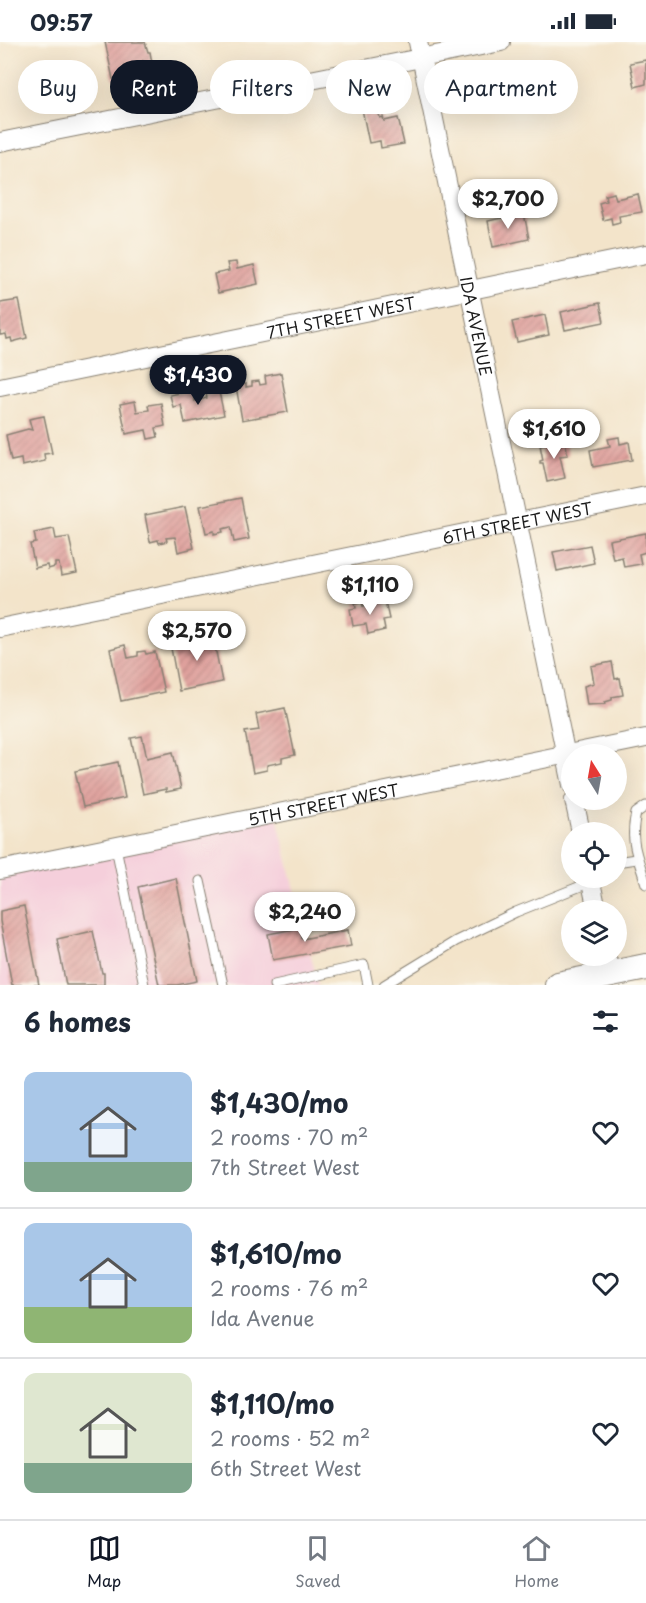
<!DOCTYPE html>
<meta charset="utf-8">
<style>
body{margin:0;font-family:"Playpen Sans",sans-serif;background:#f2f2f3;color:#1f2937;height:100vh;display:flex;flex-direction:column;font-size:22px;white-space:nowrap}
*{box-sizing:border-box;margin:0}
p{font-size:20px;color:#747a83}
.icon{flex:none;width:33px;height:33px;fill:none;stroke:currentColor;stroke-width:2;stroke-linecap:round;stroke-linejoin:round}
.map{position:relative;height:943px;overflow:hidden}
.panel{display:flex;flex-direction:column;background:#fff;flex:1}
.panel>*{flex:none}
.guide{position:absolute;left:18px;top:18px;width:610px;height:54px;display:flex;gap:12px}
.needle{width:39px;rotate:349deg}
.buttons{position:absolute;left:561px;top:702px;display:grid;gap:12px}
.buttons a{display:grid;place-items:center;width:66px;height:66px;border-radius:50%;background:#fff;box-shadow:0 6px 24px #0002;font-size:30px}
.price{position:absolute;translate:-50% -51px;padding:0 14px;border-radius:21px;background:#fff;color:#222;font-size:20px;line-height:39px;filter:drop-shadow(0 2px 3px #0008)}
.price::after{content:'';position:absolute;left:50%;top:36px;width:18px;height:14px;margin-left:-9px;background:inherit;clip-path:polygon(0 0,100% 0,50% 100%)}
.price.current{background:#111827;color:#fff}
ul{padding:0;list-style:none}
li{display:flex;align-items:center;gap:18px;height:150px;padding:0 24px}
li+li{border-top:2px solid #e0e1e3}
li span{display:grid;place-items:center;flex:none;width:168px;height:120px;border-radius:12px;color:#555}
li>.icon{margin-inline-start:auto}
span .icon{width:72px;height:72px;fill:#fffc;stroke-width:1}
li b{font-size:26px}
h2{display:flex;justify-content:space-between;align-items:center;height:72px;padding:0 24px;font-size:26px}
.tag{padding:0 21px;border-radius:27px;background:#fff;box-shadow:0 6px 24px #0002;font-size:21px;line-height:54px}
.tag.current{background:#111827;color:#fff}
.status{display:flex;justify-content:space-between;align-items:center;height:42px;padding:0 30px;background:#fff;direction:ltr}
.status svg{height:16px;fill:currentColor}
.menu{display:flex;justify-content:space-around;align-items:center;height:84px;border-top:2px solid #e0e1e3;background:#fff;font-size:16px;color:#747a83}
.menu a{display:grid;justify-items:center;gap:3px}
.menu .current{color:#111827}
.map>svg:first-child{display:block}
.built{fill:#f5cfdb}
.building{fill:url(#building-hatch)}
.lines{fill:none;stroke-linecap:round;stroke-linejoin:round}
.lane-casing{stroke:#888073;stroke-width:11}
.street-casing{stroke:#888073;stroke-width:20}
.secondary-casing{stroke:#888073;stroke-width:28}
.lane{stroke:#fff;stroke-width:9}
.street{stroke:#fff;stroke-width:18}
.secondary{stroke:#fff;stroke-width:26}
.labels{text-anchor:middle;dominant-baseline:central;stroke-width:5;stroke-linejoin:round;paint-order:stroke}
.street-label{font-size:16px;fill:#1c1c1c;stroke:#fbf7ec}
</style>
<div class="status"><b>09:57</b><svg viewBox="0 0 49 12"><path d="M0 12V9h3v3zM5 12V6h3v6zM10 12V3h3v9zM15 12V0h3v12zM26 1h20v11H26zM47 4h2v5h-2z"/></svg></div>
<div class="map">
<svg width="646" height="943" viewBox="0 0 646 943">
<defs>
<pattern id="building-hatch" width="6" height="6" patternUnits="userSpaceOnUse" patternTransform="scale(1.5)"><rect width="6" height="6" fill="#dfa09c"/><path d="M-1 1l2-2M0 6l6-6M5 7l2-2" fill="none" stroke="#bf8986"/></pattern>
</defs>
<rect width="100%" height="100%" fill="#fbf7ec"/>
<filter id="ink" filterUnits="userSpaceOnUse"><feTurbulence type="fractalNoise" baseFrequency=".0167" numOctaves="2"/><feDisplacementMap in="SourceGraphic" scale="12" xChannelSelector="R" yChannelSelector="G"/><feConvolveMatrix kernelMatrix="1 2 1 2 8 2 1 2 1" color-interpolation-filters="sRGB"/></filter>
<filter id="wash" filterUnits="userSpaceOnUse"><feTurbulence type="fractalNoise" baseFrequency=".008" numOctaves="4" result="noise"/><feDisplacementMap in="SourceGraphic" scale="24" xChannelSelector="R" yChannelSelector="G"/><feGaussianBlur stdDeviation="1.35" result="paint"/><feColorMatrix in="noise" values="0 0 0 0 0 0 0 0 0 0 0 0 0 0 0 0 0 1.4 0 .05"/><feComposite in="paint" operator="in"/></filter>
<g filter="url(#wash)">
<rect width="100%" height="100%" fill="#f3e4ca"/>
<polygon class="built" points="276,770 318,943 0,943 0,828"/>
<g id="blocks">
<g class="building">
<polygon points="105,0 145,0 148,10 150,10 152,21 151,24 147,24 143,19 140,25 136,26 133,22 125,23 127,34 113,37"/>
<polygon points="646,18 646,42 635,45 630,21"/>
<polygon points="377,64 380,76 383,75 384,79 398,76 404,102 381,106 380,99 369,101 362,67"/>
<polygon points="614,151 616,157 638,152 642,170 619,174 620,180 612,182 611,176 603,178 599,161 606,159 605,153"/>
<polygon points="524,171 529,197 493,205 488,179"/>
<polygon points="236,220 237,227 254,223 258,242 218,251 214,232 229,229 227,221"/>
<polygon points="19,258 27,296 12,300 11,296 7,297 6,292 0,293 0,261"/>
<polygon points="600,261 604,280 565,288 561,270"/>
<polygon points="545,273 549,293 517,300 512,280"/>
<polygon points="281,331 288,370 242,378 236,344 246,342 246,345 252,344 252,340 259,339 260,343 266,342 265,334"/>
<polygon points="193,348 195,359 207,356 206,352 219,350 224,373 185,381 181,363 173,365 170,353"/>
<polygon points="135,359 137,370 149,368 148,363 161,361 165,384 156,386 158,395 148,397 146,388 126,392 120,362"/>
<polygon points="44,374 52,411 44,412 45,419 22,424 21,417 11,419 6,393 28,387 32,388 29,377"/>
<polygon points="619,395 620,402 629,400 632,418 593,425 590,408 610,404 608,397"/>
<polygon points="565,398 568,413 560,414 565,436 547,440 543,421 540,421 540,419 543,418 540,403"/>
<polygon points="241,456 249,497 234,500 231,485 222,487 223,490 214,492 214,489 206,491 200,464"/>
<polygon points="185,465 194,506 178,510 175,495 166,496 167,499 159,501 158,498 150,500 145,473"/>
<polygon points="54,487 56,497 69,495 77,531 61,534 59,521 55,521 55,525 48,527 47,523 35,526 30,502 36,501 34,491"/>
<polygon points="646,491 646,510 639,512 641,522 624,525 622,515 613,517 609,498"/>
<polygon points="590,503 594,521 557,529 553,510"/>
<polygon points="385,559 389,577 383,578 385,588 368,592 366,582 353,584 350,567 356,566 355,561 362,560 363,564"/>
<polygon points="211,585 222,640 179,649 171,606 180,604 179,601 187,599 187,603 198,601 195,588"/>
<polygon points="125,603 128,616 138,614 138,610 145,609 146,612 155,610 164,650 121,659 110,607"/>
<polygon points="612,620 615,637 620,636 623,653 612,655 612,658 605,660 606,662 587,663 584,644 594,641 591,624"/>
<polygon points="285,666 295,713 282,716 282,720 267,723 267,728 253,731 245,690 259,688 256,672"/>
<polygon points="142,694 147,716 173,710 181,747 166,750 166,747 143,752 131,696"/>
<polygon points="118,720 125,756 83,765 75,729"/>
<polygon points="176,836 197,939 177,943 159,943 138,845"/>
<polygon points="24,864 39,943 12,943 0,879 0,869"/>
<polygon points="300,886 302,897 348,888 351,904 273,918 268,892"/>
<polygon points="93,889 102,931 104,931 104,943 66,943 57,897"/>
</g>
</g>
</g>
<g filter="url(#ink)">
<use href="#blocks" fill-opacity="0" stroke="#888073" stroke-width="1.5"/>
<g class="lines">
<defs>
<g id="lane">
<path d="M646,764L636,771C629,800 638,815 646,842"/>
<polyline points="116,805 144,943"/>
<polyline points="616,820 636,817"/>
<polyline points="200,839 223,943"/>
<polyline points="274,943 364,923 368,943"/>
<polyline points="384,943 456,899 516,870 591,840"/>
</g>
<g id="street">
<path id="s1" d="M418,0L572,743"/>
<polyline points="0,100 501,0"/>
<path id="s2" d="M0,345L646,212"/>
<path id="s3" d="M0,586L646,454"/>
<polyline points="574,758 581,790"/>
<path id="s4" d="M0,828L646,696"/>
<polyline points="590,836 597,868"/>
<polyline points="606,914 610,932"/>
</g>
<polyline id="secondary" points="558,943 646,925"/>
</defs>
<use href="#lane" class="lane-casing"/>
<use href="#street" class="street-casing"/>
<use href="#secondary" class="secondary-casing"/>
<use href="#lane" class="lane"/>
<use href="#street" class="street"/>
<use href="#secondary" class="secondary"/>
</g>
</g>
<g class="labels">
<g class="street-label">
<text stroke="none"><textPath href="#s2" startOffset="348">7TH STREET WEST</textPath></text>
<text stroke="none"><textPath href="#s1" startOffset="290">IDA AVENUE</textPath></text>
<text stroke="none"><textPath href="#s3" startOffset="528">6TH STREET WEST</textPath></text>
<text stroke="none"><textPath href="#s4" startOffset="330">5TH STREET WEST</textPath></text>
</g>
</g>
</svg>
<div class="buttons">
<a><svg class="needle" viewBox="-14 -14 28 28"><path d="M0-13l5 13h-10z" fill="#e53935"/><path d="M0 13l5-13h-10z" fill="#747a83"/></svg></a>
<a><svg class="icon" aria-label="locate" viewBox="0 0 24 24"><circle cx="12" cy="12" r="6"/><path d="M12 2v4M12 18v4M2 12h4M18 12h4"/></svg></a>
<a><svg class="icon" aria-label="layers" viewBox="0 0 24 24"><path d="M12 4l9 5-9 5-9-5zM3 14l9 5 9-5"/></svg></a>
</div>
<b class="price" style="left:508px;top:188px">$2,700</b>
<b class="price current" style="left:198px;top:364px">$1,430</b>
<b class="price" style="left:554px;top:418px">$1,610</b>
<b class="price" style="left:370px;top:574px">$1,110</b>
<b class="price" style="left:197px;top:620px">$2,570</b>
<b class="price" style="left:305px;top:901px">$2,240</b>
<div class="guide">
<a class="tag">Buy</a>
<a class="tag current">Rent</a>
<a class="tag">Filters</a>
<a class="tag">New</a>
<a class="tag">Apartment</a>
</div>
</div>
<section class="panel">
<h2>6 homes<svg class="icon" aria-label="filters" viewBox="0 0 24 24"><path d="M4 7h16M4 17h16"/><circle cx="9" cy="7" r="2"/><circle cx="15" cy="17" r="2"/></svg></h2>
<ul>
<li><span style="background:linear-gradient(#a9c7e8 75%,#7fa58c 0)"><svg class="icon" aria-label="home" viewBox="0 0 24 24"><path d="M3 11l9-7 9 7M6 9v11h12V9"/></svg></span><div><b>$1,430/mo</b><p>2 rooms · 70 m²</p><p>7th Street West</p></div><svg class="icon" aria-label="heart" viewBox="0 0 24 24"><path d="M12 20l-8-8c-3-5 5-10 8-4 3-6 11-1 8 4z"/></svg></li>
<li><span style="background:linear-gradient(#a9c7e8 70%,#8fb573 0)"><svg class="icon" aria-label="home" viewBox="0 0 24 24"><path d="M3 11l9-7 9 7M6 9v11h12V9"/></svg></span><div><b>$1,610/mo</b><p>2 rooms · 76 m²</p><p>Ida Avenue</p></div><svg class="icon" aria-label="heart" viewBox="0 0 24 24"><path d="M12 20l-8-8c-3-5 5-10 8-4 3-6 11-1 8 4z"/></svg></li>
<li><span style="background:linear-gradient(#dfe7d0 75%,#7fa58c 0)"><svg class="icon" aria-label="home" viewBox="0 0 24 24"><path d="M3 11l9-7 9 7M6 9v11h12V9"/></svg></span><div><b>$1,110/mo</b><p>2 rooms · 52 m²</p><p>6th Street West</p></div><svg class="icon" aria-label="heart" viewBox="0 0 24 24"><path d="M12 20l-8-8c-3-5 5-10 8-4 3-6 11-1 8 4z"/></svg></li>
</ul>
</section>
<nav class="menu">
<a class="current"><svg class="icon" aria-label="map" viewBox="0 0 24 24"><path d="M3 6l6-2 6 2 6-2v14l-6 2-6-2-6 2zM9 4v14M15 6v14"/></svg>Map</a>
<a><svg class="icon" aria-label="saved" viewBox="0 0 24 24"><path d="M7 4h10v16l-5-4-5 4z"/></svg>Saved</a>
<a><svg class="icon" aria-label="home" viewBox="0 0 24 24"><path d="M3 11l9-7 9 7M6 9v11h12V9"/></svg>Home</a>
</nav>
